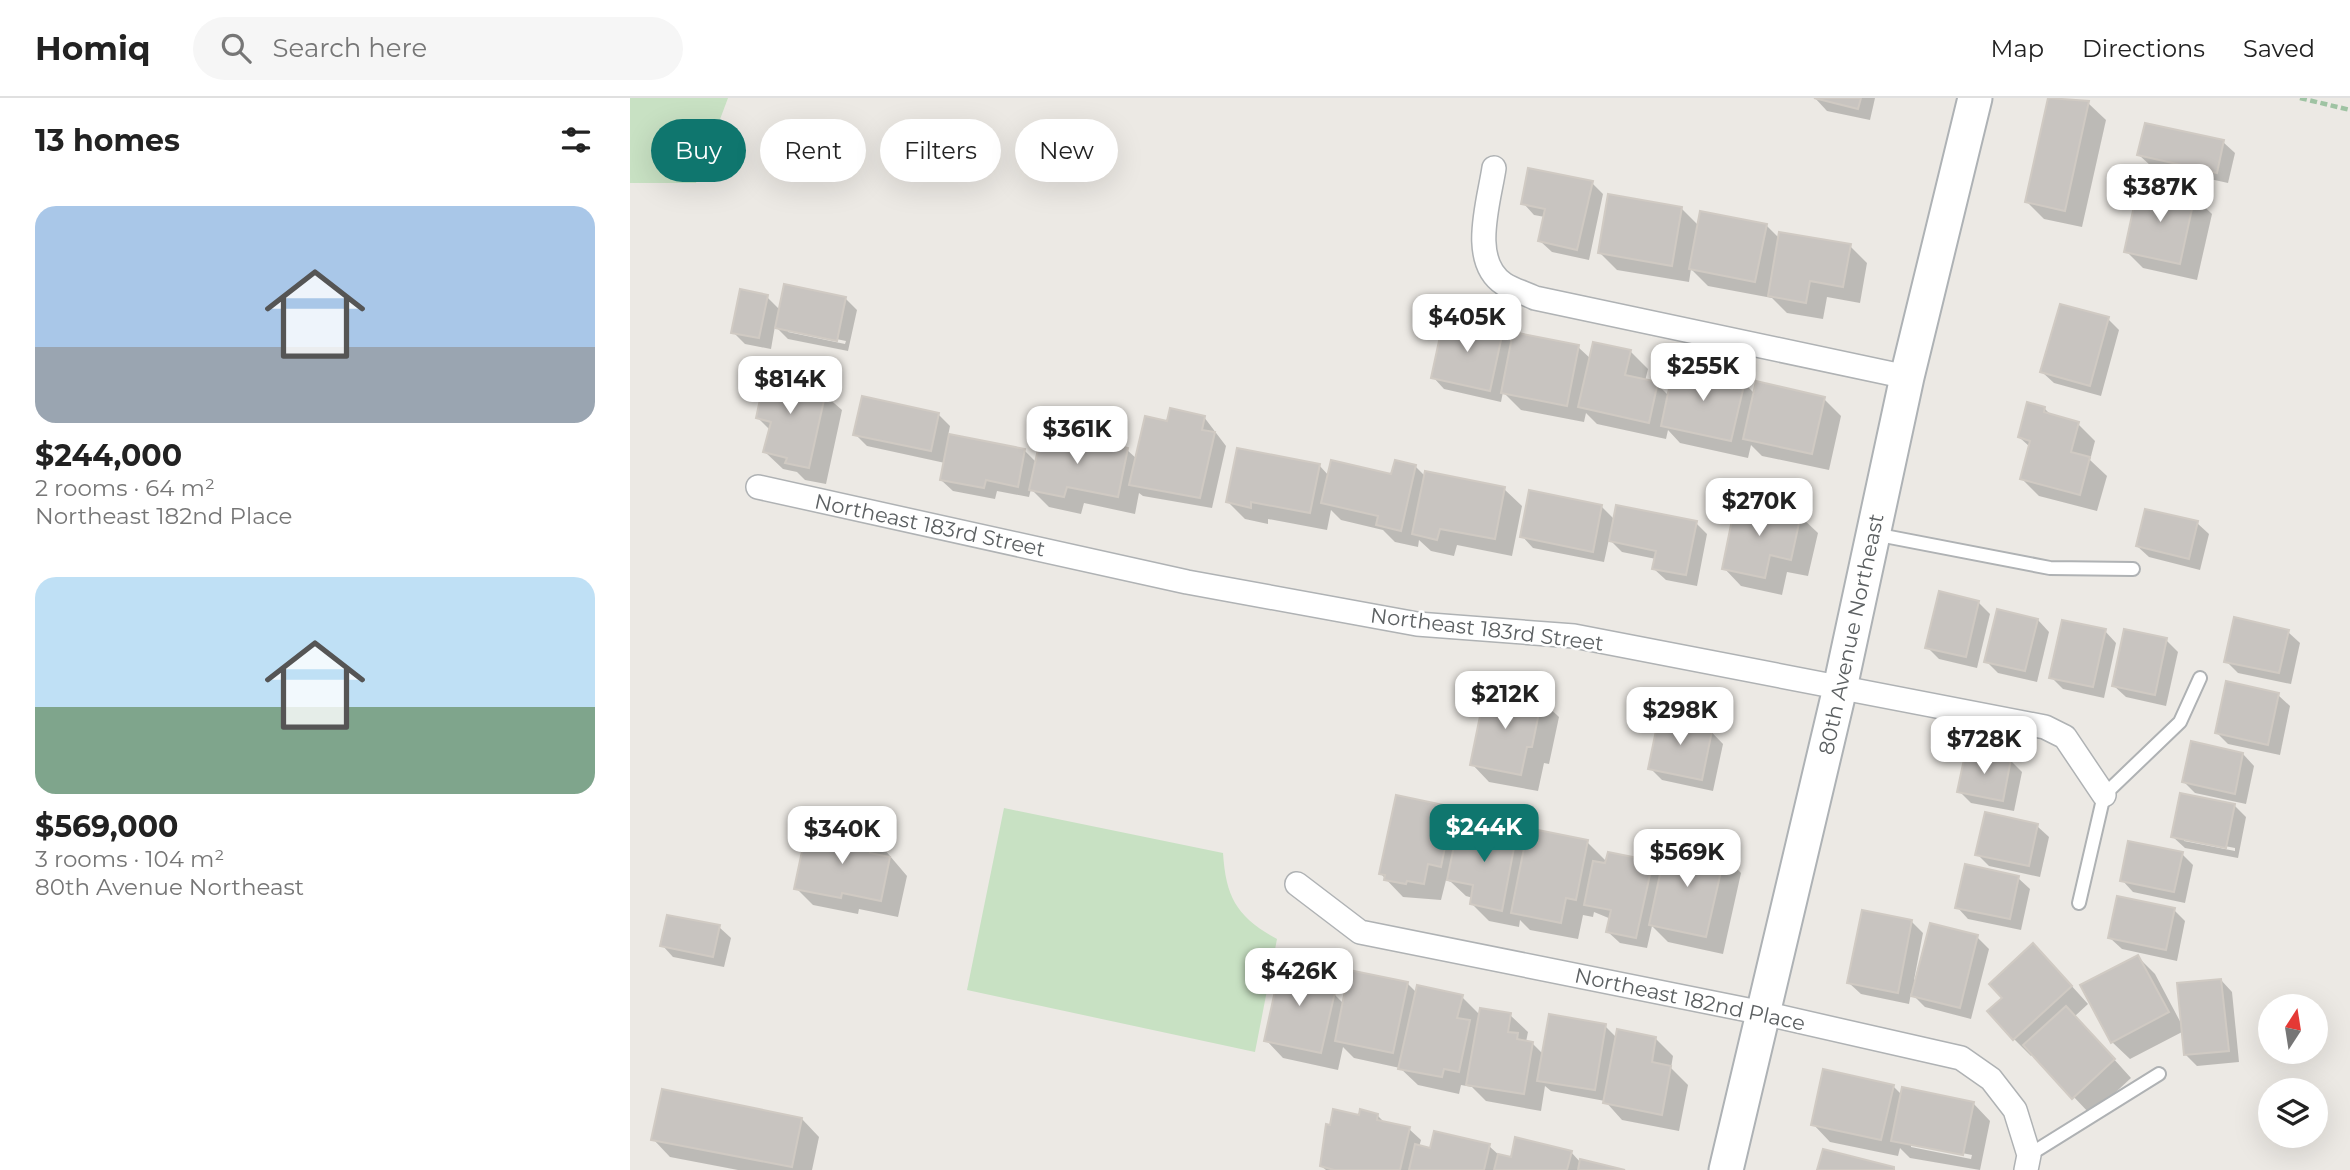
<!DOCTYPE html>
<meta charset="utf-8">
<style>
body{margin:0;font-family:Montserrat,sans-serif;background:#f6f6f6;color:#222;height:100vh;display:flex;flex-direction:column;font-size:26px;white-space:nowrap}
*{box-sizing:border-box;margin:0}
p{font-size:23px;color:#767676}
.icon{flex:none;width:38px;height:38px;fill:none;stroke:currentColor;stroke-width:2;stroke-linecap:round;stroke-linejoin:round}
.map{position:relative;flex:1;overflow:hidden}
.sheet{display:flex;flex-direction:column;background:#fff;width:630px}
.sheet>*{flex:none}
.top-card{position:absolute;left:21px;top:21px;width:665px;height:63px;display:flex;gap:14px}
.needle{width:46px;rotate:12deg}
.buttons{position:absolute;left:1628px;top:896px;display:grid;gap:14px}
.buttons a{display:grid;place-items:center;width:70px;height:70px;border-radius:50%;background:#fff;box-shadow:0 7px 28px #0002;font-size:35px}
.price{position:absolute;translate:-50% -60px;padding:0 16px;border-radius:14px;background:#fff;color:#222;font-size:23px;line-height:46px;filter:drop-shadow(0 2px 4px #0008)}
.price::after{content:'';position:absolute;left:50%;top:42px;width:21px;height:16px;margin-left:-10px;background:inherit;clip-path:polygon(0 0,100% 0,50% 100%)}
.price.selected{background:#0f766e;color:#fff}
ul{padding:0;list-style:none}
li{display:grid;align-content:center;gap:14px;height:371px;padding:0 35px}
li span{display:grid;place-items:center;height:217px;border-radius:21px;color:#555}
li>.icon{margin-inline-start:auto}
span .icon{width:126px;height:126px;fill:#fffc;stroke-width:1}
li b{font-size:30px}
h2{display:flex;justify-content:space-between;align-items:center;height:84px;padding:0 35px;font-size:30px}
.chip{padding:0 24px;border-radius:32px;background:#fff;box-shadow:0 7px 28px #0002;font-size:24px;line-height:63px}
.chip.selected{background:#0f766e;color:#fff}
header{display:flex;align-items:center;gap:42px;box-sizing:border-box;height:98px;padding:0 35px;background:#fff;border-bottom:2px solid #e0e0e0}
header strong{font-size:33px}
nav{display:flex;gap:38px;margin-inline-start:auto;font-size:24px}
.search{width:490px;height:63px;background:#f6f6f6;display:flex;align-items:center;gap:18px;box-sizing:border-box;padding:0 24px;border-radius:38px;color:#767676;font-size:26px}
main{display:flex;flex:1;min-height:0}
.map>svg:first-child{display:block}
.green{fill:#c8e1c3}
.shadow{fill:#0003;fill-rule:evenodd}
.building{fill:#c8c4c0;stroke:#d0cac3;stroke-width:2}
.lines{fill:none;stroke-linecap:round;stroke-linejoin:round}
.lane-casing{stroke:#afb2b4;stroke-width:16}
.street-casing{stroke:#afb2b4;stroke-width:26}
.secondary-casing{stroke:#aeb2b5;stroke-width:37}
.path{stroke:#9fc3a3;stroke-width:4.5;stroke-dasharray:7 3.5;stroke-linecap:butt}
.lane{stroke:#fff;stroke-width:12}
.street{stroke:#fff;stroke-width:23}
.secondary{stroke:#fff;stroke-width:33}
.labels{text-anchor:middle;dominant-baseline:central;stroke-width:5;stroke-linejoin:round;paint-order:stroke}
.street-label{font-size:21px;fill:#5c6062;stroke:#fff}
</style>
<header>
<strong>Homiq</strong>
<div class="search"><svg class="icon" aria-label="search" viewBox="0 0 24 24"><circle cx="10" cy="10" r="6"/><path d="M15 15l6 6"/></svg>Search here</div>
<nav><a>Map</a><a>Directions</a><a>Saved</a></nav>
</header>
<main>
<section class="sheet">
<h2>13 homes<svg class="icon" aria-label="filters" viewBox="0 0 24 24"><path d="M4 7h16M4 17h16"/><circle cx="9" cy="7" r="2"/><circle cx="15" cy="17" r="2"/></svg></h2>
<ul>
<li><span style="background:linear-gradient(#a9c7e8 65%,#9aa5b1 0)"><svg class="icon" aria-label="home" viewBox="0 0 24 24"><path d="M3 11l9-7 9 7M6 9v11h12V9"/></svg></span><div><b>$244,000</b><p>2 rooms · 64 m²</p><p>Northeast 182nd Place</p></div></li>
<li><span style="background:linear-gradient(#bfe0f5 60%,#7fa58c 0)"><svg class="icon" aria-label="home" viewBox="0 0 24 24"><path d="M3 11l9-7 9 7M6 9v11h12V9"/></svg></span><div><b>$569,000</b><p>3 rooms · 104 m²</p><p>80th Avenue Northeast</p></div></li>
</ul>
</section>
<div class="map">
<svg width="1720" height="1072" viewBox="0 0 1720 1072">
<rect width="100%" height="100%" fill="#ece9e4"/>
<g class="green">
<polygon points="0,0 98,0 66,85 0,85"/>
<path d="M374,710L593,755C596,800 607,819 647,841L625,954L337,892Z"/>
</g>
<g class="shadow">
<polygon points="1185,0 1245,0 1240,22 1197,13"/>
<polygon points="1420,0 1458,5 1476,22 1452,129 1414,121 1397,104"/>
<polygon points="1593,44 1605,55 1598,85 1521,68 1509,57"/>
<polygon points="962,85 973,96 959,162 922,154 910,143 915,119 904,117 893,105"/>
<polygon points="1564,99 1582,116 1567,182 1513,170 1496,153"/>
<polygon points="1051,110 1069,128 1136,127 1150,141 1220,148 1237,165 1230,205 1197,199 1193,221 1157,215 1142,200 1078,188 1061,171 1059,184 987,172 969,154"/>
<path d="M137,199L150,212L215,200L227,212L218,253L158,241L145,228L141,251L115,246L103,234ZM158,231L216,243L215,246L158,234Z"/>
<polygon points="1478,221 1489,232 1471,298 1424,285 1412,274"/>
<polygon points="872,234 883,245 948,249 961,261 1001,254 1018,271 1015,283 1027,286 1039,298 1114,285 1125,296 1194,301 1211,318 1199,372 1132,358 1121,347 1118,360 1050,345 1038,332 1036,341 967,326 956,315 954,324 891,312 873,294 871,304 814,291 803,279"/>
<polygon points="174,279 212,312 196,386 175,382 167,374 153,371 135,354 140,332 128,320"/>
<polygon points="1414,310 1423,319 1448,326 1465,343 1460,362 1477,378 1467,413 1409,398 1392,381 1400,349 1389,339"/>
<polygon points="308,316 320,328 318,338 394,352 407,365 497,352 507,361 539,325 574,319 596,348 582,410 513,398 509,395 505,416 454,405 451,416 419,409 401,391 399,399 367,393 365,401 323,393 311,382 315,365 237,348 225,336"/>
<polygon points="689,367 699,378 762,379 785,368 796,379 874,391 892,408 882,458 827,447 824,458 801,453 789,442 788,449 765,444 753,432 711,422 701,412 697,432 638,421 638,426 615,421 598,404"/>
<polygon points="972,409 985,422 1066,425 1077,436 1067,488 1036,482 1024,471 1026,461 992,454 979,441 974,464 903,450 892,438"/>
<polygon points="1170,418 1188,435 1178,478 1157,474 1152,497 1111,488 1094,470"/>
<polygon points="1567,425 1579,436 1570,472 1519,459 1507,448"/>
<polygon points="1348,504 1360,516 1347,570 1309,561 1297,549"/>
<polygon points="1408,522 1419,534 1407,584 1368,575 1356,563"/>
<polygon points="1475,533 1486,545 1474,600 1433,591 1421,579"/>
<polygon points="1658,534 1670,545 1661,586 1608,575 1596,563"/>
<polygon points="1536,542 1548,554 1536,608 1496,599 1484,588"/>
<polygon points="1648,597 1660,608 1650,657 1598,646 1587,635"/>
<polygon points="911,602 929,619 919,666 914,665 908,693 859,684 842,666"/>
<polygon points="1067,619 1093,646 1083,693 1032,682 1020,670"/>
<polygon points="1613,656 1624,668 1616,706 1565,695 1554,684"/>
<polygon points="1380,662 1392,674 1384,713 1341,705 1329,693"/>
<path d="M1604,707L1616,719L1608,760L1555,750L1543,739ZM1554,740L1605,750V753L1554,743Z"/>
<polygon points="822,710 840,728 838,737 886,736 896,746 957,744 977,764 1022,765 1032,775 1094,758 1111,775 1093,856 1038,844 1022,828 1017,850 990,845 978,834 981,821 964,814 963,819 953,817 948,841 900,832 890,822 889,829 859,823 842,806 843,800 836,798 821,784 816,782 811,802 773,799 751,776"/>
<polygon points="1407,728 1419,739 1410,779 1359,768 1347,756"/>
<polygon points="243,738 277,778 268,819 229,811 228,816 183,807 166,790 199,746"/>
<polygon points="1552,756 1563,767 1555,805 1503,794 1492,782"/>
<polygon points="1388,780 1400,791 1391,832 1338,821 1327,809"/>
<polygon points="1544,812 1555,823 1547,863 1492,851 1480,840"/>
<polygon points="1282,824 1293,835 1284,882 1347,839 1359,851 1341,921 1295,909 1281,895 1279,906 1231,896 1219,885"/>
<polygon points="89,829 101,840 94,869 43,859 32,847"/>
<polygon points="1508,859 1525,876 1553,929 1591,882 1602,894 1609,964 1567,968 1556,957 1554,933 1500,961 1482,944"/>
<polygon points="1421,865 1458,906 1445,918 1501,980 1461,1017 1403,956 1401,958 1384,941"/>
<polygon points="690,870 707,888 705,897 714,906 777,885 787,895 832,899 850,917 880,917 898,934 896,944 902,945 914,957 975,928 987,940 1026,941 1043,958 1041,970 1058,987 1049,1033 992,1022 975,1003 921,993 915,988 911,1013 856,1003 842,989 831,987 829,996 788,987 770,970 724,960 713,949 708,972 653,960 636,942"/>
<path d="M1263,988L1272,997L1343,1005L1360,1023L1350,1072L1280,1060L1270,1050L1268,1058L1200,1044L1183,1026ZM1281,1045L1342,1057L1341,1061L1281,1049Z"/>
<polygon points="747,1017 755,1025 779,1031 791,1042 789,1049 801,1052 859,1048 870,1058 882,1061 941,1054 951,1065 988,1072 696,1072 691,1068 730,1019"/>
<polygon points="172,1021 189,1039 182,1072 108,1072 40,1059 23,1041"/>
</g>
<g class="building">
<polygon points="1184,0 1231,0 1228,11"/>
<polygon points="1418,0 1459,3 1435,113 1395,104"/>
<polygon points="1515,25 1594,42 1587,75 1507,57"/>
<polygon points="898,70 963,83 947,152 908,143 915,111 891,106"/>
<polygon points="1509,85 1565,97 1550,166 1494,154"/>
<polygon points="978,96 1052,109 1042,168 968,155"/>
<polygon points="1070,113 1137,126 1125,184 1059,171"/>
<polygon points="1149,134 1221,146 1213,189 1180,183 1176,205 1138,198"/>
<polygon points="154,186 216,199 207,243 145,230"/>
<polygon points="110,191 138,197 129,240 101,235"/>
<polygon points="1430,206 1479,219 1460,288 1410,274"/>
<polygon points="814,220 873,233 860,293 801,280"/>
<polygon points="883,234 949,247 937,308 871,295"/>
<polygon points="963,244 1001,252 995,277 1028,284 1019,325 948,309"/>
<polygon points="1044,267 1115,283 1101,343 1031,328"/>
<polygon points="137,269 175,277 172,288 196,293 179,370 155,365 157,360 133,354 141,324 126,320"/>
<polygon points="1126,283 1195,299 1182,356 1113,341"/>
<polygon points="232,298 309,315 301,353 223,337"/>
<polygon points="1397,304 1415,309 1414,314 1449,324 1441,354 1460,359 1450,397 1390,381 1400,343 1388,339"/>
<polygon points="540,310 575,318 572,332 585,334 570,400 499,387 515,318 537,323"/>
<polygon points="412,333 498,350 488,399 437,389 434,399 399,392"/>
<polygon points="319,336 395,351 388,389 356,382 354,390 310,382"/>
<polygon points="607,350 690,366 680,415 621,404 621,410 596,404"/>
<polygon points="701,362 761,376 765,362 786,367 771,433 746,427 748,418 691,405"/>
<polygon points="795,373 875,389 865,441 810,431 807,442 782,436"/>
<polygon points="899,392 972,407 963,454 890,439"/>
<polygon points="1106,402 1171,416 1161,462 1140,457 1135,480 1092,471"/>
<polygon points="986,407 1067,423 1056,477 1022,471 1026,453 979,443"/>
<polygon points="1515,411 1568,423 1559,461 1506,448"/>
<polygon points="1309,493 1349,503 1336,559 1295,550"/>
<polygon points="1367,511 1408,521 1395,573 1354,564"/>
<polygon points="1604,519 1659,532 1649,575 1594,564"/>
<polygon points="1432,522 1476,531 1463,589 1419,580"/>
<polygon points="1494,531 1537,540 1525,597 1482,588"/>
<polygon points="1596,583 1649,595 1638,647 1585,635"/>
<polygon points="856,589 912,600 902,649 897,649 891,677 840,667"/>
<polygon points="1046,613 1068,618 1066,629 1082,633 1072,682 1018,671 1029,618 1044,621"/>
<polygon points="1561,643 1613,655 1605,696 1552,684"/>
<polygon points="1336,652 1381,661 1373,703 1327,694"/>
<polygon points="1550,695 1605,706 1596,750 1541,739"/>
<polygon points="766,697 823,709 811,769 798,766 794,786 777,783 776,786 754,782 755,777 749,776"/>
<polygon points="1355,714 1408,726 1399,768 1345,757"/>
<polygon points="844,726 887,734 872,813 840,806 843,787 817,782 827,733 842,736"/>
<polygon points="201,728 244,736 240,755 260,759 251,803 212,795 211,800 164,791 175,739 198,744"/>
<polygon points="898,730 958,742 946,802 936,800 931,825 881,815"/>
<polygon points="1498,743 1553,754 1544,794 1490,783"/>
<polygon points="1037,744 1095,756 1076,839 1019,827"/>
<polygon points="978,754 1023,763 1006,840 976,834 981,812 954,807 963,763 975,765"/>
<polygon points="1335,766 1389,778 1380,821 1325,810"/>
<polygon points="1487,798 1545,810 1536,852 1478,840"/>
<polygon points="1232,812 1282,822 1268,895 1217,885"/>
<polygon points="37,817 90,827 83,859 30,848"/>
<polygon points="1300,825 1348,837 1330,910 1281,898"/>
<polygon points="1403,845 1442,888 1383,942 1357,913 1372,900 1359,886"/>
<polygon points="1508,857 1539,914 1481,945 1450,887"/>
<polygon points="652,861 691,869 686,889 705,894 691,955 634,943"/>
<polygon points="719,872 778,884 763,955 705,943"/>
<polygon points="1591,881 1599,953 1554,957 1547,885"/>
<polygon points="787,887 833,897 827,920 840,922 829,974 814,971 812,979 768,971"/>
<polygon points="1436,908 1485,961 1442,1001 1393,947"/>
<polygon points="850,910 881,915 878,934 888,935 887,941 903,944 894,996 836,987"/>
<polygon points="919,916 976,926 965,992 907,983"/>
<polygon points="987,931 1026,939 1022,964 1041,968 1032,1017 973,1005"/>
<polygon points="1193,971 1264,987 1251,1042 1181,1027"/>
<polygon points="1272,989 1344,1004 1333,1057 1261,1043"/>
<polygon points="32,991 172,1020 162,1069 21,1042"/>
<polygon points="703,1011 729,1017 730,1011 748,1016 747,1022 780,1029 770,1072 704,1072 690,1068 696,1026 700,1027"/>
<polygon points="804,1033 860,1046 854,1072 779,1072 785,1046 800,1050"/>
<polygon points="885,1039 942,1053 937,1072 864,1072 868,1056 881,1059"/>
<polygon points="1193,1051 1264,1069 1264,1072 1187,1072"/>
<polygon points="950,1061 995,1072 948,1072"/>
</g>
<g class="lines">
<defs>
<g id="lane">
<polyline points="1244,436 1420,470 1503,471"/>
<polyline points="1449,805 1474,697 1550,624 1570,580"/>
<polyline points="1399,1057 1529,976"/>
</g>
<g id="street">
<path d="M864,70C859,104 839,163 874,186C883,192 895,195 905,200L1277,279"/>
<polyline points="128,389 557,484 787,526 944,538 1415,629 1435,639 1474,697"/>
<polyline points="667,786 730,834 1133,915 1331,960 1361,981 1385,1012 1399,1057 1396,1072"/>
</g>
<polyline id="secondary" points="1096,1072 1210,590 1277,279 1345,0"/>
</defs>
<use href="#lane" class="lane-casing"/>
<use href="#street" class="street-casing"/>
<use href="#secondary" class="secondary-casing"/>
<polyline class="path" points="1670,0 1720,12"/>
<use href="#lane" class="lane"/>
<use href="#street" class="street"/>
<use href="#secondary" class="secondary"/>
</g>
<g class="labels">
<g class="street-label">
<text transform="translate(300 427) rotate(12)">Northeast 183rd Street</text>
<text transform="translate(857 531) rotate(7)">Northeast 183rd Street</text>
<text transform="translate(1221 536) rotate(-78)">80th Avenue Northeast</text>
<text transform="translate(1060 901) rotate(12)">Northeast 182nd Place</text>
</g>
</g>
</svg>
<div class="buttons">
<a><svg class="needle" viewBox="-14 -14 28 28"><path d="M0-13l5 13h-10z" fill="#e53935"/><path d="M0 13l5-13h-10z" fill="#767676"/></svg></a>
<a><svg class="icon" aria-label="layers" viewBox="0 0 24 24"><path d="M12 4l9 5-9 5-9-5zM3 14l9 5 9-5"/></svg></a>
</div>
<b class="price" style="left:1530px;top:126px">$387K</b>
<b class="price" style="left:837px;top:256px">$405K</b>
<b class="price" style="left:1073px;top:305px">$255K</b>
<b class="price" style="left:160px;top:318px">$814K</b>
<b class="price" style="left:447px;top:368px">$361K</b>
<b class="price" style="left:1129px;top:440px">$270K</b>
<b class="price" style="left:875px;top:633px">$212K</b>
<b class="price" style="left:1050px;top:649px">$298K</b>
<b class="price" style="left:1354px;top:678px">$728K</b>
<b class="price selected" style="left:854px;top:766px">$244K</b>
<b class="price" style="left:212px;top:768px">$340K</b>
<b class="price" style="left:1057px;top:791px">$569K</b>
<b class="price" style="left:669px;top:910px">$426K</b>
<div class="top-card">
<a class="chip selected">Buy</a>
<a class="chip">Rent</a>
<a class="chip">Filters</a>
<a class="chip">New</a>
</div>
</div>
</main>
